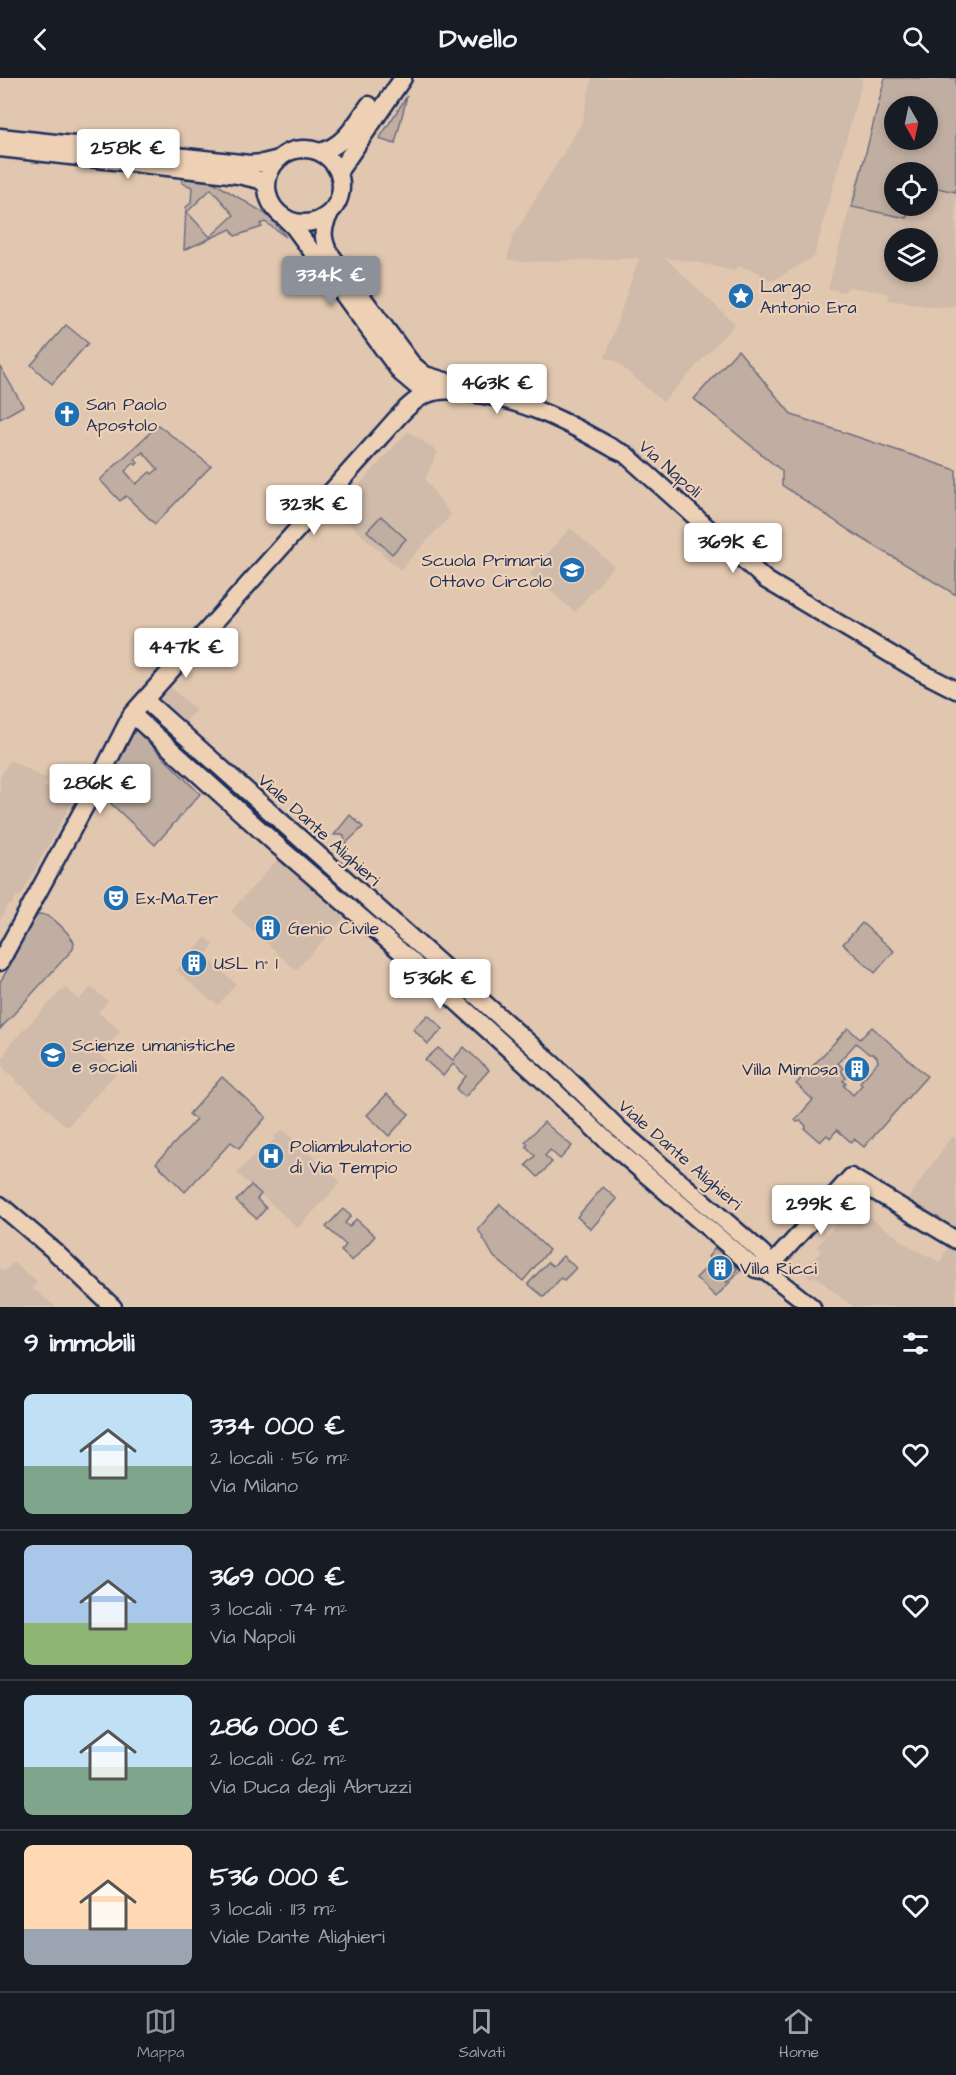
<!DOCTYPE html>
<html lang="it">
<meta charset="utf-8">
<style>
body{margin:0;font-family:"Architects Daughter",sans-serif;background:#20242c;color:#f1f3f6;height:100vh;display:flex;flex-direction:column;font-size:22px;white-space:nowrap}
*{box-sizing:border-box;margin:0}
p{font-size:20px;color:#9ea1a6}
.icon{flex:none;width:33px;height:33px;fill:none;stroke:currentColor;stroke-width:2;stroke-linecap:round;stroke-linejoin:round}
.map{position:relative;height:1229px;overflow:hidden}
.sheet{display:flex;flex-direction:column;background:#171b24;flex:1}
.sheet>*{flex:none}
.needle{width:39px;rotate:171deg}
.tools{position:absolute;left:884px;top:18px;display:grid;gap:12px}
.tools a{display:grid;place-items:center;width:54px;height:54px;border-radius:50%;background:#171b24;box-shadow:0 3px 9px #0003;font-size:30px}
.price{position:absolute;translate:-50% -51px;padding:0 14px;border-radius:6px;background:#fff;color:#222;font-size:20px;line-height:39px;filter:drop-shadow(0 2px 3px #0008)}
.price::after{content:'';position:absolute;left:50%;top:36px;width:18px;height:14px;margin-left:-9px;background:inherit;clip-path:polygon(0 0,100% 0,50% 100%)}
.price.current{background:#8c9099;color:#fff}
ul{padding:0;list-style:none}
li{display:flex;align-items:center;gap:18px;height:150px;padding:0 24px}
li+li{border-top:2px solid #363941}
li span{display:grid;place-items:center;flex:none;width:168px;height:120px;border-radius:9px;color:#555}
li>.icon{margin-inline-start:auto}
span .icon{width:72px;height:72px;fill:#fffc;stroke-width:1}
li b{font-size:26px}
h2{display:flex;justify-content:space-between;align-items:center;height:72px;padding:0 24px;font-size:26px}
header{display:flex;justify-content:space-between;align-items:center;height:78px;padding:0 24px;background:#171b24;font-size:27px;font-weight:700}
.menu{display:flex;justify-content:space-around;align-items:center;height:84px;border-top:2px solid #363941;background:#171b24;font-size:16px;color:#9ea1a6}
.menu a{display:grid;justify-items:center;gap:3px}
.menu .current{color:#8c9099}
.map>svg:first-child{display:block}
.built{fill:#d0baa9;fill-rule:evenodd}
.green{fill:#c0aea2;stroke:#6e6e80;stroke-width:1.5;fill-rule:evenodd}
.lines{fill:none;stroke-linecap:round;stroke-linejoin:round}
.major-casing{stroke:#1b2f5e;stroke-width:21}
.major{stroke:#eed1b5;stroke-width:16}
.labels{text-anchor:middle;dominant-baseline:central;stroke-width:4.5;stroke-linejoin:round;paint-order:stroke}
.poi-label{font-size:18px;fill:#1b2f5e;stroke:#eed1b5;text-anchor:start}
.street-label{font-size:18px;fill:#1b2f5e;stroke:#eed1b5}
</style>
<header><svg class="icon" aria-label="back" viewBox="0 0 24 24"><path d="M15 5l-7 7 7 7"/></svg>Dwello<svg class="icon" aria-label="search" viewBox="0 0 24 24"><circle cx="10" cy="10" r="6"/><path d="M15 15l6 6"/></svg></header>
<div class="map">
<svg width="956" height="1229" viewBox="0 0 956 1229">
<rect width="100%" height="100%" fill="#e1c7b0"/>
<filter id="ink" filterUnits="userSpaceOnUse"><feTurbulence type="fractalNoise" baseFrequency=".0167" numOctaves="2"/><feDisplacementMap in="SourceGraphic" scale="12" xChannelSelector="R" yChannelSelector="G"/><feConvolveMatrix kernelMatrix="1 2 1 2 8 2 1 2 1" color-interpolation-filters="sRGB"/></filter>
<g filter="url(#ink)">
<g class="built">
<polygon points="592,0 863,0 814,179 772,203 762,200 759,194 738,188 734,193 696,184 665,180 735,246 663,324 614,282 605,280 639,180 521,184 507,181 512,160 582,44"/>
<path d="M858,98L894,128H927V108L956,114V228L932,229L889,222L888,215L849,209L844,214L828,211ZM894,160H927V194H894Z"/>
<polygon points="408,353 438,374 425,401 451,437 400,492 336,433"/>
<polygon points="570,450 614,488 575,534 530,496"/>
<polygon points="171,610 196,632 182,648 157,625"/>
<polygon points="10,682 47,701 43,708 72,724 20,819 17,818 11,828 8,827 0,842 0,699"/>
<polygon points="278,781 344,840 296,892 231,833"/>
<polygon points="206,859 214,867 205,878 236,906 218,927 212,922 211,923 176,892"/>
<polygon points="65,909 79,922 91,909 108,923 98,934 120,953 104,974 103,979 118,993 67,1049 23,1008 15,1003 16,1002 4,990 2,982 11,965"/>
<polygon points="283,1052 341,1104 298,1150 237,1095 264,1067 267,1069 275,1061 274,1058"/>
<polygon points="952,1058 956,1061 956,1156 905,1125"/>
<polygon points="852,1126 912,1170 940,1184 949,1168 956,1173 956,1229 854,1229 841,1220 814,1197 811,1201 803,1193 821,1173 817,1169"/>
<polygon points="13,1184 37,1204 32,1210 56,1229 0,1229 0,1190 4,1193"/>
</g>
<g class="green">
<path d="M885,0H956V114L927,108V94H894V128H909L907,140L852,129ZM927,28V62H894V28Z"/>
<polygon points="407,18 395,66 379,61"/>
<path d="M181,100L213,104L269,138L286,159L265,144L260,146L262,149L235,158L231,151L184,172L186,129L191,125L192,109L182,105ZM211,111L234,137L210,159L187,134Z"/>
<polygon points="66,247 88,265 52,306 31,287"/>
<polygon points="738,272 792,337 956,392 956,517 850,453 782,407 782,393 694,321"/>
<polygon points="0,288 23,328 0,341"/>
<path d="M158,347L211,388L155,446L126,418L120,423L100,402ZM143,374L158,391L152,396L150,394L136,406L125,393L134,385L136,387L138,385L135,380Z"/>
<polygon points="381,438 406,461 392,476 367,453"/>
<polygon points="158,636 217,690 209,699 149,645"/>
<polygon points="135,651 200,716 155,767 102,717"/>
<polygon points="222,694 286,752 277,762 213,703"/>
<polygon points="350,737 363,749 345,766 344,757 334,757"/>
<polygon points="296,761 359,817 351,826 288,769"/>
<path d="M39,836C52,836 67,853 74,864L73,871L0,951V904L15,879L13,877L30,845Z"/>
<polygon points="862,845 894,873 875,895 843,866"/>
<polygon points="428,937 443,951 428,966 413,951"/>
<path d="M872,949L927,998L864,1069L854,1061L851,1064L837,1052L830,1060L827,1057L820,1064L805,1051L806,1048L801,1043L797,1044L795,1042L813,1022L796,1006L848,950L860,961ZM856,965L869,976H873L877,979L878,984L860,1004L862,1007L853,1017L844,1008L846,1005L843,1003L846,1000L841,992L843,990L838,985Z"/>
<polygon points="464,969 489,992 465,1019 456,1011 466,998 453,986 443,998 425,982 438,970 453,982"/>
<polygon points="222,999 266,1039 239,1070 231,1064 185,1114 156,1085 196,1042 189,1036"/>
<polygon points="387,1016 409,1036 389,1058 367,1037"/>
<polygon points="544,1044 572,1068 560,1081 550,1072 545,1078 552,1084 538,1099 526,1087 535,1078 526,1068 528,1066 525,1064"/>
<polygon points="251,1107 261,1116 257,1121 266,1130 257,1141 236,1123"/>
<polygon points="603,1109 617,1121 591,1151 577,1139"/>
<polygon points="500,1126 549,1172 523,1203 494,1179 478,1151"/>
<polygon points="343,1131 351,1138 345,1145 349,1149 356,1141 375,1158 352,1183 341,1173 346,1167 326,1149"/>
<polygon points="715,1170 741,1192 716,1219 696,1200 705,1191 718,1202 722,1199 727,1204 737,1191 730,1185 726,1188 723,1185 719,1189 708,1179"/>
<polygon points="563,1178 576,1190 564,1202 561,1200 544,1219 528,1206 548,1184 553,1188"/>
</g>
<g class="lines">
<defs>
<g id="major">
<polyline points="0,59 250,86 263,85 279,81"/>
<polyline points="0,70 238,97 260,102 266,107"/>
<circle cx="304" cy="108" r="37"/>
<path d="M320,74C344,68 355,47 369,27"/>
<polyline points="339,93 403,0"/>
<path d="M329,137C322,151 322,159 328,173L412,286L422,307"/>
<polyline points="286,141 294,149 401,295 426,316"/>
<polyline points="412,286 425,297 455,306 458,309"/>
<polyline points="145,622 557,990 619,1051 760,1173 764,1177 766,1193"/>
<polyline points="132,636 278,768 414,885 544,1003 606,1062 751,1187 756,1191 766,1193 812,1229"/>
<path d="M0,884L91,717L132,636L381,358C394,344 408,325 425,317C439,310 456,312 471,315C526,322 569,345 616,372L625,376L766,502L917,592L956,612"/>
<polyline points="0,1127 52,1171 113,1229"/>
<polyline points="766,1193 851,1099 956,1162"/>
</g>
</defs>
<use href="#major" class="major-casing"/>
<use href="#major" class="major"/>
</g>
</g>
<defs>
<symbol id="sight-disc" viewBox="-11 -11 22 22"><circle r="9.5" fill="#1f6fb2" stroke="#eed1b5"/><path d="M0-6L1.8-2.2L6-1.7L2.9 1.2L3.7 5.4L0 3.3L-3.7 5.4L-2.9 1.2L-6-1.7L-1.8-2.2Z" fill="#fff"/></symbol>
<symbol id="church-disc" viewBox="-11 -11 22 22"><circle r="9.5" fill="#1f6fb2" stroke="#eed1b5"/><path d="M-1.2-6h2.4v3.5h3.3v2.4h-3.3V6h-2.4V-.1h-3.3v-2.4h3.3Z" fill="#fff"/></symbol>
<symbol id="school-disc" viewBox="-11 -11 22 22"><circle r="9.5" fill="#1f6fb2" stroke="#eed1b5"/><path d="M0-5L7-2L0 1L-7-2ZM-4 1L0 2.5L4 1V4Q0 6-4 4Z" fill="#fff"/></symbol>
<symbol id="theatre-disc" viewBox="-11 -11 22 22"><circle r="9.5" fill="#1f6fb2" stroke="#eed1b5"/><path d="M-5-5.5Q0-4 5-5.5V0Q5 5 0 6Q-5 5-5 0ZM-3.3-2.5H-1v1.5H-3.3ZM1-2.5H3.3v1.5H1ZM-2.8 1Q0 5.5 2.8 1Z" fill="#fff"/></symbol>
<symbol id="building-disc" viewBox="-11 -11 22 22"><circle r="9.5" fill="#1f6fb2" stroke="#eed1b5"/><path d="M-4-6H4V6H1V3H-1V6H-4ZM-2.5-4.3h1.7v1.8h-1.7ZM.8-4.3h1.7v1.8H.8ZM-2.5-1h1.7V.8h-1.7ZM.8-1h1.7V.8H.8Z" fill="#fff"/></symbol>
<symbol id="university-disc" viewBox="-11 -11 22 22"><circle r="9.5" fill="#1f6fb2" stroke="#eed1b5"/><path d="M0-5L7-2L0 1L-7-2ZM-4 1L0 2.5L4 1V4Q0 6-4 4Z" fill="#fff"/></symbol>
<symbol id="hospital-disc" viewBox="-11 -11 22 22"><circle r="9.5" fill="#1f6fb2" stroke="#eed1b5"/><path d="M-5-5h3v3.5h4V-5h3V5h-3V1.5h-4V5h-3Z" fill="#fff"/></symbol>
</defs>
<g fill-rule="evenodd">
<use href="#sight-disc" x="726" y="203" width="30" height="30"/>
<use href="#church-disc" x="52" y="321" width="30" height="30"/>
<use href="#school-disc" x="557" y="477" width="30" height="30"/>
<use href="#theatre-disc" x="101" y="805" width="30" height="30"/>
<use href="#building-disc" x="253" y="835" width="30" height="30"/>
<use href="#building-disc" x="179" y="870" width="30" height="30"/>
<use href="#university-disc" x="38" y="962" width="30" height="30"/>
<use href="#building-disc" x="842" y="976" width="30" height="30"/>
<use href="#hospital-disc" x="256" y="1063" width="30" height="30"/>
<use href="#building-disc" x="705" y="1175" width="30" height="30"/>
</g>
<g class="labels">
<g class="poi-label">
<text x="760" y="208">Largo<tspan x="760" dy="21">Antonio Era</tspan></text>
<text x="86" y="326">San Paolo<tspan x="86" dy="21">Apostolo</tspan></text>
<text x="552" y="482" text-anchor="end">Scuola Primaria<tspan x="552" dy="21">Ottavo Circolo</tspan></text>
<text x="136" y="820">Ex-Ma.Ter</text>
<text x="288" y="850">Genio Civile</text>
<text x="214" y="885">USL n° 1</text>
<text x="72" y="967">Scienze umanistiche<tspan x="72" dy="21">e sociali</tspan></text>
<text x="838" y="991" text-anchor="end">Villa Mimosa</text>
<text x="290" y="1068">Poliambulatorio<tspan x="290" dy="21">di Via Tempio</tspan></text>
<text x="740" y="1190">Villa Ricci</text>
</g>
<g class="street-label">
<text transform="translate(670 391) rotate(41)">Via Napoli</text>
<text transform="translate(319 752) rotate(42)">Viale Dante Alighieri</text>
<text transform="translate(680 1077) rotate(41)">Viale Dante Alighieri</text>
</g>
</g>
</svg>
<div class="tools">
<a><svg class="needle" viewBox="-14 -14 28 28"><path d="M0-13l5 13h-10z" fill="#e53935"/><path d="M0 13l5-13h-10z" fill="#9ea1a6"/></svg></a>
<a><svg class="icon" aria-label="locate" viewBox="0 0 24 24"><circle cx="12" cy="12" r="6"/><path d="M12 2v4M12 18v4M2 12h4M18 12h4"/></svg></a>
<a><svg class="icon" aria-label="layers" viewBox="0 0 24 24"><path d="M12 4l9 5-9 5-9-5zM3 14l9 5 9-5"/></svg></a>
</div>
<b class="price" style="left:128px;top:102px">258K €</b>
<b class="price current" style="left:331px;top:229px">334K €</b>
<b class="price" style="left:497px;top:337px">463K €</b>
<b class="price" style="left:314px;top:458px">323K €</b>
<b class="price" style="left:733px;top:496px">369K €</b>
<b class="price" style="left:186px;top:601px">447K €</b>
<b class="price" style="left:100px;top:737px">286K €</b>
<b class="price" style="left:440px;top:932px">536K €</b>
<b class="price" style="left:821px;top:1158px">299K €</b>
</div>
<section class="sheet">
<h2>9 immobili<svg class="icon" aria-label="filters" viewBox="0 0 24 24"><path d="M4 7h16M4 17h16"/><circle cx="9" cy="7" r="2"/><circle cx="15" cy="17" r="2"/></svg></h2>
<ul>
<li><span style="background:linear-gradient(#bfe0f5 60%,#7fa58c 0)"><svg class="icon" aria-label="home" viewBox="0 0 24 24"><path d="M3 11l9-7 9 7M6 9v11h12V9"/></svg></span><div><b>334 000 €</b><p>2 locali · 56 m²</p><p>Via Milano</p></div><svg class="icon" aria-label="heart" viewBox="0 0 24 24"><path d="M12 20l-8-8c-3-5 5-10 8-4 3-6 11-1 8 4z"/></svg></li>
<li><span style="background:linear-gradient(#a9c7e8 65%,#8fb573 0)"><svg class="icon" aria-label="home" viewBox="0 0 24 24"><path d="M3 11l9-7 9 7M6 9v11h12V9"/></svg></span><div><b>369 000 €</b><p>3 locali · 74 m²</p><p>Via Napoli</p></div><svg class="icon" aria-label="heart" viewBox="0 0 24 24"><path d="M12 20l-8-8c-3-5 5-10 8-4 3-6 11-1 8 4z"/></svg></li>
<li><span style="background:linear-gradient(#bfe0f5 60%,#7fa58c 0)"><svg class="icon" aria-label="home" viewBox="0 0 24 24"><path d="M3 11l9-7 9 7M6 9v11h12V9"/></svg></span><div><b>286 000 €</b><p>2 locali · 62 m²</p><p>Via Duca degli Abruzzi</p></div><svg class="icon" aria-label="heart" viewBox="0 0 24 24"><path d="M12 20l-8-8c-3-5 5-10 8-4 3-6 11-1 8 4z"/></svg></li>
<li><span style="background:linear-gradient(#ffd9b3 70%,#9aa5b1 0)"><svg class="icon" aria-label="home" viewBox="0 0 24 24"><path d="M3 11l9-7 9 7M6 9v11h12V9"/></svg></span><div><b>536 000 €</b><p>3 locali · 113 m²</p><p>Viale Dante Alighieri</p></div><svg class="icon" aria-label="heart" viewBox="0 0 24 24"><path d="M12 20l-8-8c-3-5 5-10 8-4 3-6 11-1 8 4z"/></svg></li>
</ul>
</section>
<nav class="menu">
<a class="current"><svg class="icon" aria-label="map" viewBox="0 0 24 24"><path d="M3 6l6-2 6 2 6-2v14l-6 2-6-2-6 2zM9 4v14M15 6v14"/></svg>Mappa</a>
<a><svg class="icon" aria-label="saved" viewBox="0 0 24 24"><path d="M7 4h10v16l-5-4-5 4z"/></svg>Salvati</a>
<a><svg class="icon" aria-label="home" viewBox="0 0 24 24"><path d="M3 11l9-7 9 7M6 9v11h12V9"/></svg>Home</a>
</nav>
